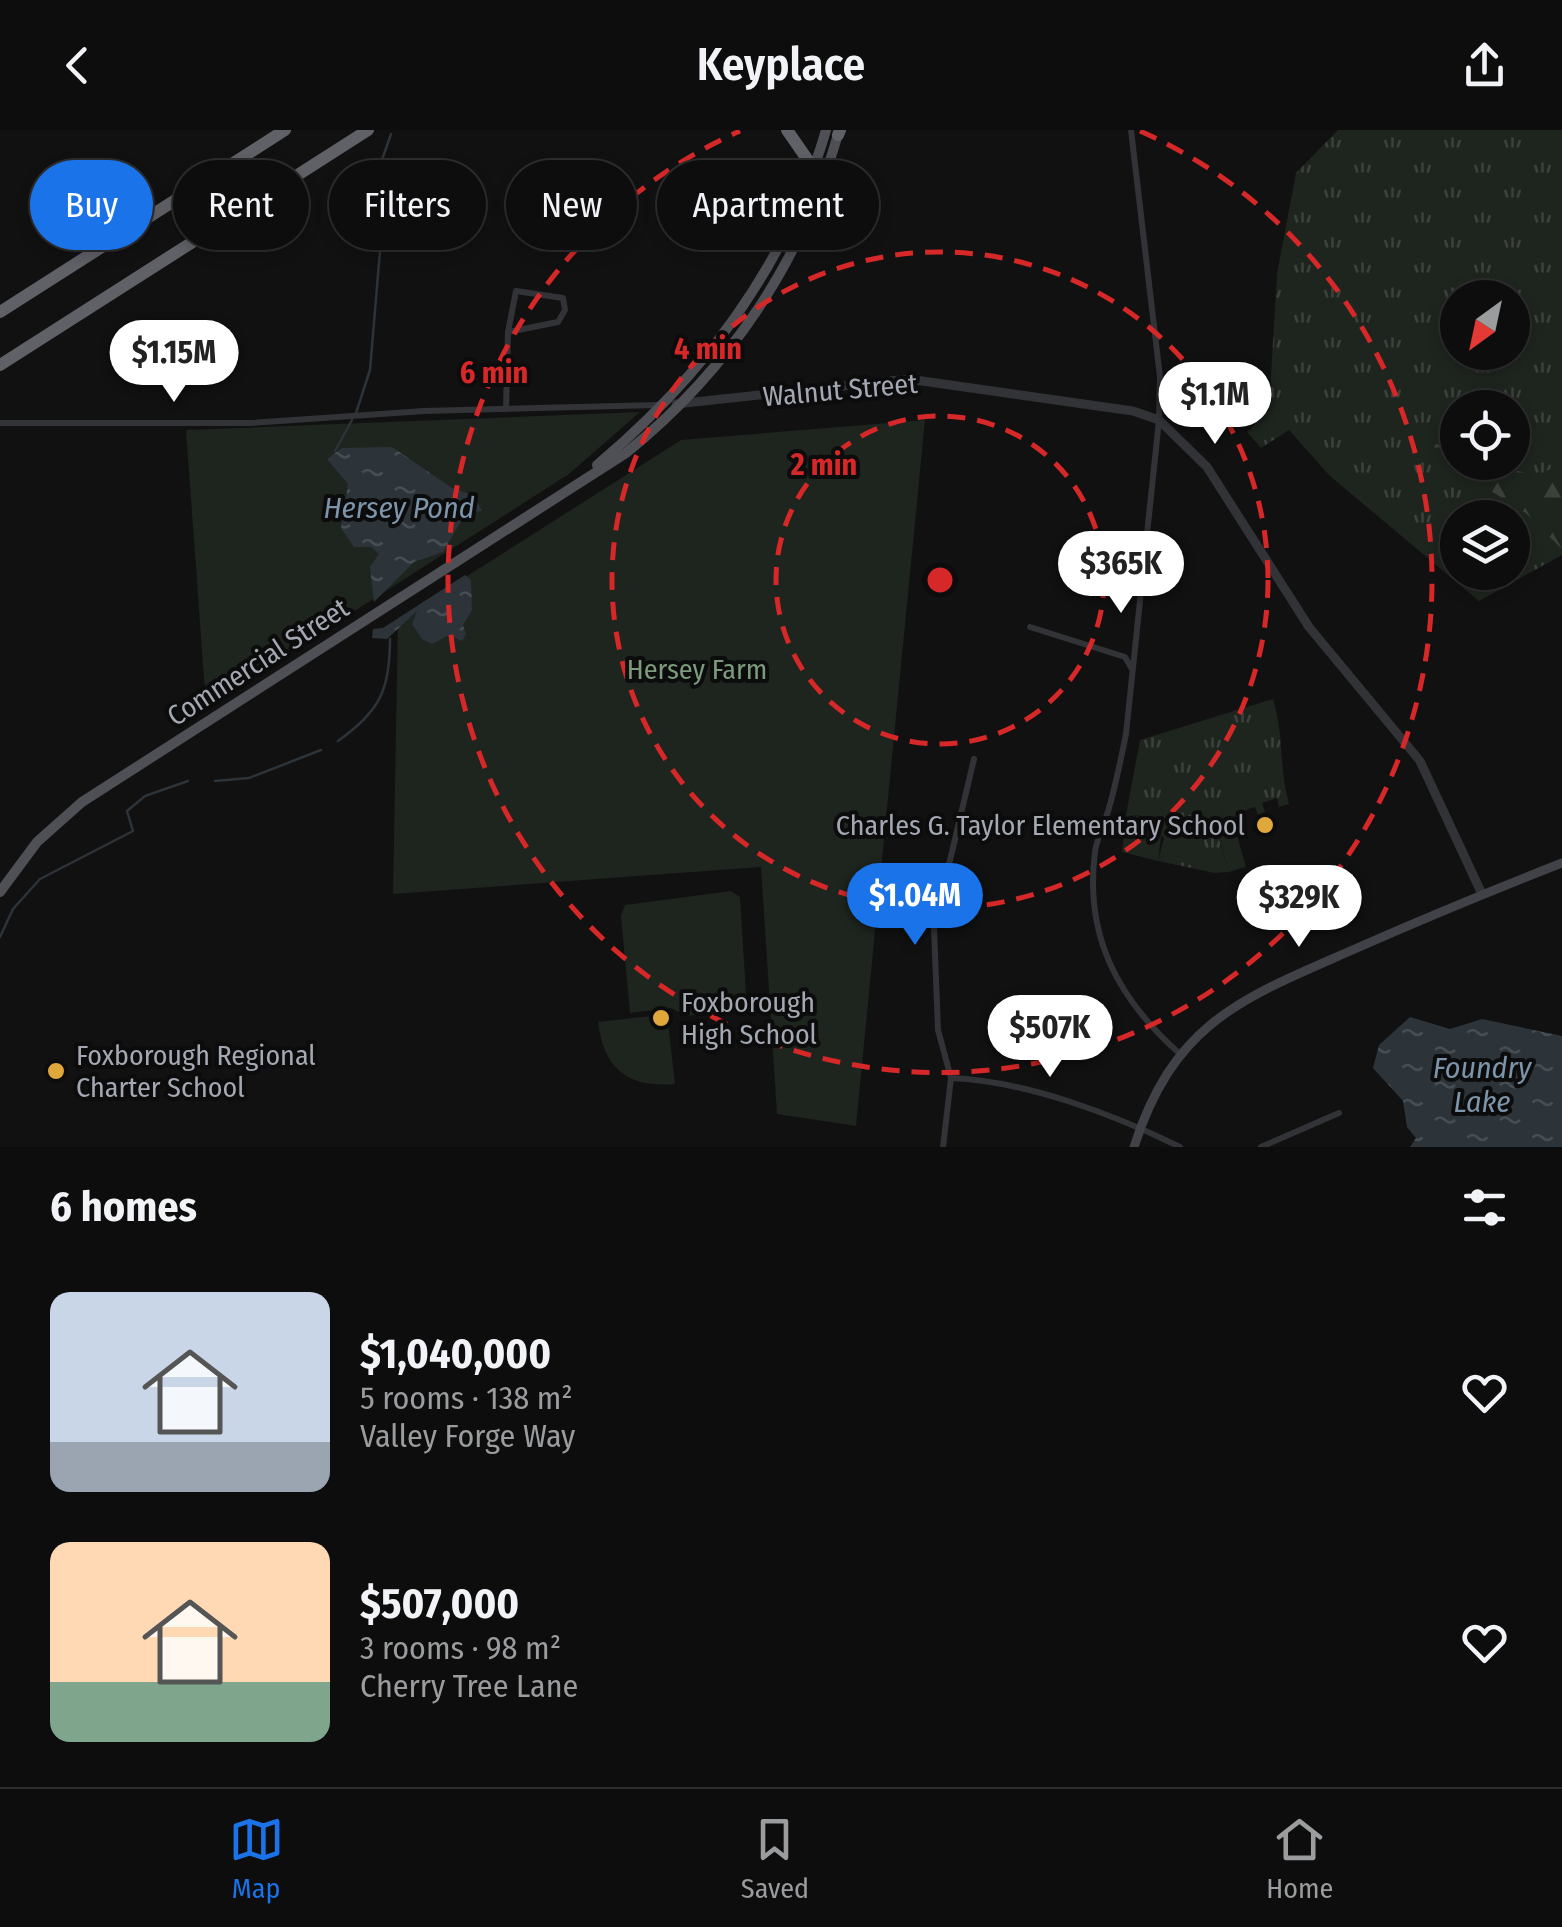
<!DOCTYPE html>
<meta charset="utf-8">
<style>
body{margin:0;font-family:"Fira Sans Condensed",sans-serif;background:#1b1b1c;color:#f1f3f6;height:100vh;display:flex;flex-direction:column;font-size:38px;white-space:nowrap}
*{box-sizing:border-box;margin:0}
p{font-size:32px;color:#9a9c9e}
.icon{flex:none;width:55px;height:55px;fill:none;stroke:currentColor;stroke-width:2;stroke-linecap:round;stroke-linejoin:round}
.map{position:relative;height:1017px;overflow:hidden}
.panel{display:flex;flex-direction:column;background:#0d0d0e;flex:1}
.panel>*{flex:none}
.hud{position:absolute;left:30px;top:30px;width:1000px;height:90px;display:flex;gap:20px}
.needle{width:65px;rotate:213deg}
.fabs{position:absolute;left:1440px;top:150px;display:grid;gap:20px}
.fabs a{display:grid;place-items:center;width:90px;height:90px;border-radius:50%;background:#0d0d0e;box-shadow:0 5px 15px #0003,0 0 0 2px #2d2d2e;font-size:50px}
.price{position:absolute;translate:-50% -85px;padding:0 22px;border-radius:35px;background:#fff;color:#222;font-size:32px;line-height:65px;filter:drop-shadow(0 2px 5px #0008)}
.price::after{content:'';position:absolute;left:50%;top:60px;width:30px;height:22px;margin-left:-15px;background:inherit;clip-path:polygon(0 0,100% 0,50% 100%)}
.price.selected{background:#1a73e8;color:#fff}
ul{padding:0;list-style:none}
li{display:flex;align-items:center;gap:30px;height:250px;padding:0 50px}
li span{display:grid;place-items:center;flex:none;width:280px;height:200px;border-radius:20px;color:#555}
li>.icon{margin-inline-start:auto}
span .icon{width:120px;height:120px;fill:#fffc;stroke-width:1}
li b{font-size:42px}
h2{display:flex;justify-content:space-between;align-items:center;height:120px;padding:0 50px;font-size:42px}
.pill{padding:0 35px;border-radius:45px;background:#0d0d0e;box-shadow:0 5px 15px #0003,0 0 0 2px #2d2d2e;font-size:35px;line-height:90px}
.pill.selected{background:#1a73e8;color:#fff}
header{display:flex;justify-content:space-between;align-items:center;height:130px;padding:0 50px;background:#0d0d0e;font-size:45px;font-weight:600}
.tabs{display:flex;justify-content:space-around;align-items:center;height:140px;border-top:2px solid #2d2d2e;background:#0d0d0e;font-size:28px;color:#9a9c9e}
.tabs a{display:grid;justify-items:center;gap:5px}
.tabs .selected{color:#1a73e8}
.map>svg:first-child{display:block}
.grass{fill:url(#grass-tufts);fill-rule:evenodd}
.forest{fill:url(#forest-firs)}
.green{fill:#1e241e}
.water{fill:url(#water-ripples)}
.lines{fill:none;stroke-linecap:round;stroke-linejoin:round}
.stream{stroke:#2c3339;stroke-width:2.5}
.minor{stroke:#323337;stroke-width:6}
.tertiary{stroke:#323337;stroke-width:9}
.secondary{stroke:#404247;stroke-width:9}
.primary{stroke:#4e5055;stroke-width:10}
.motorway{stroke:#5f6167;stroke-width:12}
.ring{fill:none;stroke:#d62828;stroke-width:5;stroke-dasharray:18 12}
.poi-dot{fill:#e0a73b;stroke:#0c0c0d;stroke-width:4}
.labels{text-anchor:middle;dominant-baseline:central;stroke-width:8;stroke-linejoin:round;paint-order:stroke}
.street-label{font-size:28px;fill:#a3a8b2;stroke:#0c0c0d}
.park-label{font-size:28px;fill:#7c9b7d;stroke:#0c0c0d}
.poi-label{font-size:28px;fill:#a3a8b2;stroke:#0c0c0d;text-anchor:start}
.water-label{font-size:30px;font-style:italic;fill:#7d95aa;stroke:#0c0c0d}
.centre{fill:#d62828;stroke:#0c0c0d;stroke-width:5}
.ring-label{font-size:30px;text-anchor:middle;font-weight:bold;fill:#d62828;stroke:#0c0c0d;stroke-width:8;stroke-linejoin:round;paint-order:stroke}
</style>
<header><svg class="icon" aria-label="back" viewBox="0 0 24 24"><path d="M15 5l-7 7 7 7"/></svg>Keyplace<svg class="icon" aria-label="share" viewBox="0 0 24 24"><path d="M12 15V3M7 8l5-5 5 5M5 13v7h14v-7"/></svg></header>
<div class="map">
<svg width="1562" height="1017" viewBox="0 0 1562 1017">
<defs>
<pattern id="grass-tufts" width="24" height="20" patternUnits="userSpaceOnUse" patternTransform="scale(2.5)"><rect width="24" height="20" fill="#1e241e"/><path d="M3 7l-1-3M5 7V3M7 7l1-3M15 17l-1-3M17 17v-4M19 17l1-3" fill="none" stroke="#3c413c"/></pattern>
<pattern id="forest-firs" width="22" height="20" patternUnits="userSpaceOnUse" patternTransform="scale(2.5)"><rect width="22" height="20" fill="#1e241e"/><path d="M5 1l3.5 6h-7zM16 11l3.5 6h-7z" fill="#3c413c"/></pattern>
<pattern id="water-ripples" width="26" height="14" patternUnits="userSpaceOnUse" patternTransform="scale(2.5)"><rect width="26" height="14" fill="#2c3339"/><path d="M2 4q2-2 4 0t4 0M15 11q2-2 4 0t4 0" fill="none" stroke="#474e53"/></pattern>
</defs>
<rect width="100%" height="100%" fill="#111112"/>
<g class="grass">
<path d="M1338,0H1562V425L1479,471L1330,346L1289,300L1261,318L1247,302L1269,280L1277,144L1296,43ZM1458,168H1512V222H1458ZM1458,278H1512V332H1458ZM1458,388H1512V442H1458Z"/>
<path d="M1273,569C1284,604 1279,639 1289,674L1279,677L1277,668L1262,673L1265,682L1258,685L1255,677L1248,679L1245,669L1223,683L1224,692L1215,696L1229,742L1215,743L1158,731L1164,708L1138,685H1126L1140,610Z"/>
</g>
<polygon class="forest" points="1413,305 1457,322 1458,332 1487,333 1537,346 1562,333 1562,419 1527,384 1412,310"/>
<g class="green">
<polygon points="640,282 569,344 206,576 186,300"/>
<polygon points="925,290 856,996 777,984 761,737 393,764 398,490 681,310"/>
<polygon points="1245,668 1248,679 1233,691 1246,737 1229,742 1215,695 1224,693 1223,682"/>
<polygon points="1126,685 1146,686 1162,699 1158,731 1122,722"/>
<polygon points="731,761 740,767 747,880 686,886 671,878 630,883 621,786 625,775"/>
<path d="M660,885L668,892L675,954C627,958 604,939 598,892Z"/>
</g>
<g class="water">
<polygon points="392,317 452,358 473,365 482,381 466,383 443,422 414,432 374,472 370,437 379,424 371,417 354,417 341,398 348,354 327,329 342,318"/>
<polygon points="465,445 471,450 472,480 463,495 466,504 462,511 449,505 432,514 422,509 412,494 417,481 387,509 372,508 373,499 383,498"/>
<polygon points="1410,887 1450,899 1482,889 1562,906 1562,1017 1410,1017 1416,1008 1407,997 1403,971 1373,938 1379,915"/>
</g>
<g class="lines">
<g class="stream">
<polyline points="356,283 370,240 381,109 377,44 391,4"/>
<polyline points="335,321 352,290"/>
<path d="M338,611C380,581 390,560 390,509"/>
<polyline points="215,651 249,648 321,620"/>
<polyline points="0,807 13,779 40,749 133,701 127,681 145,666 188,651"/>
</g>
<g class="minor">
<path d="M1131,0L1160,247L1159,290L1126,604C1121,629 1116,654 1109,678C1105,693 1097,707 1095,722C1084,807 1119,870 1180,924"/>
<polyline points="506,279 508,202 558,192 565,180 563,168 516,161 508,202"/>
<polyline points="0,293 252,293 424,281 658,275"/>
<polyline points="1030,497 1125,527 1132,539"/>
<path d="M951,948C1026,951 1113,984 1180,1017"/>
<polyline points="943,1017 951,948 938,900 934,798 974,629"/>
<polyline points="1261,1017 1339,983"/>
</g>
<polyline class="tertiary" points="676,274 908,249 1133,281 1159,290 1207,337 1309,497 1420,631 1482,764"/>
<path class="secondary" d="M1134,1017C1175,889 1246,867 1357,818C1425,788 1493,760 1562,733"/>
<g class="primary">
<path d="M597,335C704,245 787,136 826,0"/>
<path d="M0,762L37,712L82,672L626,323C730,239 803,130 839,1"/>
</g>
<g class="motorway">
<polyline points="787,0 814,39"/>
<polyline points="838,5 840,0"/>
<polyline points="0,182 285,0"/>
<polyline points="0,235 368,0"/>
</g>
</g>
<g class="ring">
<circle cx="940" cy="450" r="164"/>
<circle cx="940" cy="450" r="328"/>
<path d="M1140 1A492 492 0 1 1 740 1"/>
</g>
<g class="poi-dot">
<circle cx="1265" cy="695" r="10"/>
<circle cx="661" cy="888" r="10"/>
<circle cx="56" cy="941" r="10"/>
</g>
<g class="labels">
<g class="street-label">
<text transform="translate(840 260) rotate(-5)">Walnut Street</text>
<text transform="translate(258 532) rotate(-33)">Commercial Street</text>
</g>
<g class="park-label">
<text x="697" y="539">Hersey Farm</text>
</g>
<g class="poi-label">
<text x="1245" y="695" text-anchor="end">Charles G. Taylor Elementary School</text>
<text x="681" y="872">Foxborough<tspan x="681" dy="32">High School</tspan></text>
<text x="76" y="925">Foxborough Regional<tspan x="76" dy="32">Charter School</tspan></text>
</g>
<g class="water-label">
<text x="399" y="378">Hersey Pond</text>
<text x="1482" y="938">Foundry<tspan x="1482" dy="34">Lake</tspan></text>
</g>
</g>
<circle cx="940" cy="450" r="15" class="centre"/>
<g class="ring-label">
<text x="708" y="229">4 min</text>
<text x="494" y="253">6 min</text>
<text x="824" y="345">2 min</text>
</g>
</svg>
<div class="fabs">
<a><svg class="needle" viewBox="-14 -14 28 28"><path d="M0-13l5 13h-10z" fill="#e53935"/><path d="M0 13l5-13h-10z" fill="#9a9c9e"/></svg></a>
<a><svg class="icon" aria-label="locate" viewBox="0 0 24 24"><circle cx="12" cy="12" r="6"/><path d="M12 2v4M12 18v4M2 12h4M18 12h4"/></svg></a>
<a><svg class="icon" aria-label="layers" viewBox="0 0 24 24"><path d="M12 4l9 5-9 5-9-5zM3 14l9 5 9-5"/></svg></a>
</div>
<b class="price" style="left:174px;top:275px">$1.15M</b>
<b class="price" style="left:1215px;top:317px">$1.1M</b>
<b class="price" style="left:1121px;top:486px">$365K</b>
<b class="price selected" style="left:915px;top:818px">$1.04M</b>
<b class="price" style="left:1299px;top:820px">$329K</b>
<b class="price" style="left:1050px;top:950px">$507K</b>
<div class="hud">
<a class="pill selected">Buy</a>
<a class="pill">Rent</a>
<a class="pill">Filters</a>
<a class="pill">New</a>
<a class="pill">Apartment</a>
</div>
</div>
<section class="panel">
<h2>6 homes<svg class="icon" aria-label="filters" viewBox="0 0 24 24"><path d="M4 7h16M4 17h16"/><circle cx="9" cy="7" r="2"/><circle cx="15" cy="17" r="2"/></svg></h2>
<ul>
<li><span style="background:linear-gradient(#c9d6e8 75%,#9aa5b1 0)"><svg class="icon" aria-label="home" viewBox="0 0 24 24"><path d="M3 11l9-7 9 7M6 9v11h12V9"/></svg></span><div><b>$1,040,000</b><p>5 rooms · 138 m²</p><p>Valley Forge Way</p></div><svg class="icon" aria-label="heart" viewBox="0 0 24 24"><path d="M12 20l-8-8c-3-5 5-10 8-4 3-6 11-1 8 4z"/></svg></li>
<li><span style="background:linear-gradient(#ffd9b3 70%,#7fa58c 0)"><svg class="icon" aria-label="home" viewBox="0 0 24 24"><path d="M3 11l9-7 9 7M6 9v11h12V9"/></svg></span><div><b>$507,000</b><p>3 rooms · 98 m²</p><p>Cherry Tree Lane</p></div><svg class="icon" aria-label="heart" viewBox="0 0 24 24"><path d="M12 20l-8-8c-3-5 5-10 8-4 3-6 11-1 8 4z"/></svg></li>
</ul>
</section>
<nav class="tabs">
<a class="selected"><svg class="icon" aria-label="map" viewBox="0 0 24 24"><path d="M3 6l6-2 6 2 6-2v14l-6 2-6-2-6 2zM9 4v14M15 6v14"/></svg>Map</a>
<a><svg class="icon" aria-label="saved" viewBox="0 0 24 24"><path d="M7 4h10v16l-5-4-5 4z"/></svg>Saved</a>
<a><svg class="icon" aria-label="home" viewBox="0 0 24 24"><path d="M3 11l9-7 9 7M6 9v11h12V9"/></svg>Home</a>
</nav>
